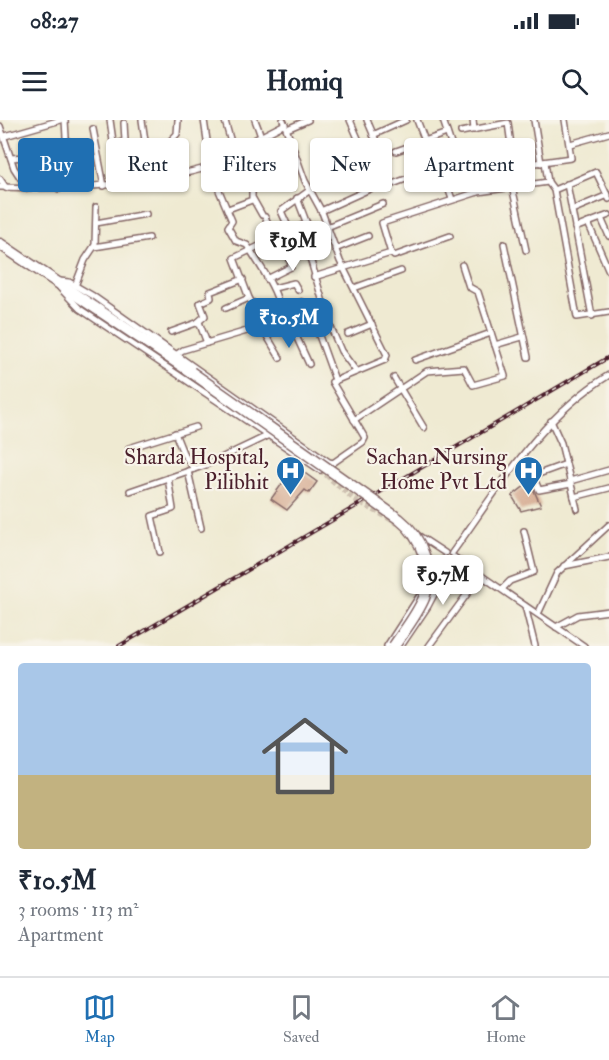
<!DOCTYPE html>
<meta charset="utf-8">
<style>
body{margin:0;font-family:"IM FELL Double Pica",serif;background:#f6f6f7;color:#1f2937;height:100vh;display:flex;flex-direction:column;font-size:22px;white-space:nowrap}
*{box-sizing:border-box;margin:0}
p{font-size:20px;color:#747a83}
.icon{flex:none;width:33px;height:33px;fill:none;stroke:currentColor;stroke-width:2;stroke-linecap:round;stroke-linejoin:round}
.map{position:relative;height:526px;overflow:hidden}
.side{display:flex;flex-direction:column;background:#fff;flex:1}
.side>*{flex:none}
.hud{position:absolute;left:18px;top:18px;width:573px;height:54px;display:flex;gap:12px}
.price{position:absolute;translate:-50% -51px;padding:0 14px;border-radius:12px;background:#fff;color:#222;font-size:20px;line-height:39px;filter:drop-shadow(0 2px 3px #0008)}
.price::after{content:'';position:absolute;left:50%;top:36px;width:18px;height:14px;margin-left:-9px;background:inherit;clip-path:polygon(0 0,100% 0,50% 100%)}
.price.on{background:#1f6fb2;color:#fff}
ul{padding:0;list-style:none}
li{display:grid;align-content:center;gap:12px;height:318px;padding:0 18px}
li span{display:grid;place-items:center;height:186px;border-radius:6px;color:#555}
li>.icon{margin-inline-start:auto}
span .icon{width:108px;height:108px;fill:#fffc;stroke-width:1}
li b{font-size:26px}
.chip{padding:0 21px;border-radius:6px;background:#fff;box-shadow:0 2px 4px #0004;font-size:21px;line-height:54px}
.chip.on{background:#1f6fb2;color:#fff}
.status{display:flex;justify-content:space-between;align-items:center;height:42px;padding:0 30px;background:#fff;direction:ltr}
.status svg{height:16px;fill:currentColor}
header{display:flex;justify-content:space-between;align-items:center;height:78px;padding:0 18px;background:#fff;font-size:27px;font-weight:800}
.menu{display:flex;justify-content:space-around;align-items:center;height:84px;border-top:2px solid #e0e1e3;background:#fff;font-size:16px;color:#747a83}
.menu a{display:grid;justify-items:center;gap:3px}
.menu .on{color:#1f6fb2}
.map>svg:first-child{display:block}
.building{fill:#d3a68b}
.lines{fill:none;stroke-linecap:round;stroke-linejoin:round}
.street-tunnel{stroke:#cec1b1;stroke-width:5;stroke-dasharray:5 2.5;stroke-linecap:butt}
.street-casing{stroke:#846665;stroke-width:8}
.highway-casing{stroke:#846665;stroke-width:13}
.street{stroke:#fff;stroke-width:5}
.highway{stroke:#fff;stroke-width:10}
.rail-casing{stroke:#4a1f2b;stroke-width:4}
.rail{stroke:#f7f3e8;stroke-width:1.5;stroke-dasharray:4.5;stroke-linecap:butt}
.highway-bridge-casing{stroke:#846665;stroke-width:13;stroke-linecap:butt}
.highway-bridge{stroke:#fff;stroke-width:10}
.labels{text-anchor:middle;dominant-baseline:central;stroke-width:4.5;stroke-linejoin:round;paint-order:stroke}
.poi-label{font-size:22px;fill:#4a1f2b;stroke:#f7f3e8;text-anchor:end}
</style>
<div class="status"><b>08:27</b><svg viewBox="0 0 49 12"><path d="M0 12V9h3v3zM5 12V6h3v6zM10 12V3h3v9zM15 12V0h3v12zM26 1h20v11H26zM47 4h2v5h-2z"/></svg></div>
<header><svg class="icon" aria-label="menu" viewBox="0 0 24 24"><path d="M4 6h16M4 12h16M4 18h16"/></svg>Homiq<svg class="icon" aria-label="search" viewBox="0 0 24 24"><circle cx="10" cy="10" r="6"/><path d="M15 15l6 6"/></svg></header>
<div class="map">
<svg width="609" height="526" viewBox="0 0 609 526">
<rect width="100%" height="100%" fill="#f7f3e8"/>
<filter id="ink" filterUnits="userSpaceOnUse"><feTurbulence type="fractalNoise" baseFrequency=".0167" numOctaves="2"/><feDisplacementMap in="SourceGraphic" scale="12" xChannelSelector="R" yChannelSelector="G"/><feConvolveMatrix kernelMatrix="1 2 1 2 8 2 1 2 1" color-interpolation-filters="sRGB"/></filter>
<filter id="wash" filterUnits="userSpaceOnUse"><feTurbulence type="fractalNoise" baseFrequency=".008" numOctaves="4" result="noise"/><feDisplacementMap in="SourceGraphic" scale="24" xChannelSelector="R" yChannelSelector="G"/><feGaussianBlur stdDeviation="1.35" result="paint"/><feColorMatrix in="noise" values="0 0 0 0 0 0 0 0 0 0 0 0 0 0 0 0 0 1.4 0 .05"/><feComposite in="paint" operator="in"/></filter>
<g filter="url(#wash)">
<rect width="100%" height="100%" fill="#efead2"/>
<g id="blocks">
<g class="building">
<polygon points="295,346 317,362 309,373 305,370 287,390 271,379"/>
<polygon points="530,362 541,386 521,391 512,376"/>
</g>
</g>
</g>
<g filter="url(#ink)">
<use href="#blocks" fill-opacity="0" stroke="#846665" stroke-width="1.5"/>
<g class="lines">
<polyline class="street-tunnel" points="320,350 352,378 402,406"/>
<defs>
<g id="street">
<polyline points="110,0 119,64"/>
<polyline points="178,0 177,14 171,20 181,55"/>
<polyline points="350,0 373,53"/>
<polyline points="367,0 386,44"/>
<polyline points="417,0 425,21"/>
<polyline points="443,0 454,33"/>
<polyline points="473,0 474,10"/>
<polyline points="534,0 541,43"/>
<polyline points="225,1 232,26"/>
<polyline points="0,6 14,48 27,68"/>
<polyline points="93,9 104,66"/>
<polyline points="287,9 308,0"/>
<polyline points="461,12 508,3 514,47"/>
<polyline points="373,15 406,0"/>
<polyline points="5,16 61,0"/>
<polyline points="115,24 125,21 124,3"/>
<polyline points="570,24 609,13"/>
<polyline points="209,31 250,22 285,4"/>
<polyline points="396,31 447,13"/>
<polyline points="11,38 67,34 65,0"/>
<polyline points="545,42 548,62"/>
<polyline points="151,44 155,59"/>
<polyline points="116,48 148,41 142,0"/>
<polyline points="508,48 526,130"/>
<polyline points="472,52 571,38 565,0"/>
<polyline points="0,59 6,68"/>
<polyline points="567,64 592,196"/>
<path d="M0,67C72,70 141,66 210,47"/>
<polyline points="59,69 60,35"/>
<polyline points="554,70 596,52 609,79"/>
<polyline points="297,78 315,125 308,131 329,203 341,231 356,251"/>
<polyline points="253,79 262,95"/>
<polyline points="452,79 438,40 462,31 478,72"/>
<path d="M228,89L252,80V70L261,66L255,51C271,39 261,15 255,0"/>
<polyline points="572,90 608,75"/>
<polyline points="321,91 385,62 390,65 440,46"/>
<polyline points="265,97 275,117"/>
<polyline points="601,98 609,116"/>
<polyline points="96,103 146,94"/>
<polyline points="588,103 609,151"/>
<polyline points="327,107 383,84"/>
<polyline points="575,108 609,95"/>
<polyline points="504,124 528,237"/>
<polyline points="94,127 149,118"/>
<polyline points="335,129 368,116"/>
<polyline points="391,133 394,136 450,116"/>
<polyline points="314,157 391,133 382,103 478,72 548,62 554,70 577,197 609,192"/>
<polyline points="267,159 291,147 290,140 300,133 281,91 310,70"/>
<polyline points="59,161 69,162 93,176 329,342 333,343 363,322 365,318 332,262 385,240 387,235 340,141 322,92 305,61 283,0"/>
<polyline points="75,166 85,140 95,125 96,87"/>
<polyline points="60,168 80,189 320,350"/>
<polyline points="274,168 294,163 298,170"/>
<polyline points="354,168 401,151"/>
<polyline points="226,188 249,178"/>
<polyline points="277,188 290,205 313,199 335,260"/>
<polyline points="281,192 301,182"/>
<polyline points="198,202 205,196 200,183 211,178 210,172 243,159"/>
<polyline points="265,203 249,178 234,138 307,103"/>
<polyline points="291,205 309,244"/>
<polyline points="261,206 280,238"/>
<polyline points="171,212 199,202 207,223"/>
<polyline points="348,214 372,204"/>
<polyline points="495,225 522,217"/>
<path d="M177,234L183,230L257,208L278,185C279,172 255,138 247,125L236,121L228,107L232,101L212,54L204,0"/>
<polyline points="415,240 491,213"/>
<polyline points="394,258 424,308"/>
<polyline points="354,300 427,251 464,248 473,265 505,256 478,172 469,167 462,145"/>
<polyline points="551,301 561,323 577,389"/>
<polyline points="175,313 183,333 194,349"/>
<polyline points="129,328 196,307"/>
<polyline points="566,344 533,356 539,370 571,364"/>
<polyline points="188,351 201,408"/>
<polyline points="570,361 609,350"/>
<polyline points="130,371 206,345 267,316"/>
<polyline points="574,377 609,368"/>
<polyline points="416,414 445,433"/>
<polyline points="160,432 152,396 173,389 168,358"/>
<path d="M452,433C499,368 539,298 609,255"/>
<polyline points="454,437 584,526"/>
<polyline points="564,446 609,437"/>
<polyline points="430,459 444,439"/>
<polyline points="502,469 510,461 534,452 524,411"/>
<polyline points="525,486 535,526"/>
<polyline points="538,494 557,453 609,405"/>
<polyline points="556,507 578,495 609,491"/>
<polyline points="387,526 422,472"/>
<polyline points="401,526 428,486 451,442"/>
<polyline points="429,526 481,455"/>
</g>
<polyline id="highway" points="0,124 191,252"/>
</defs>
<use href="#street" class="street-casing"/>
<use href="#highway" class="highway-casing"/>
<use href="#street" class="street"/>
<use href="#highway" class="highway"/>
<defs>
<polyline id="rail" points="119,526 609,237"/>
</defs>
<use href="#rail" class="rail-casing"/>
<use href="#rail" class="rail"/>
<defs>
<path id="highway-bridge" d="M191,252L399,399C422,417 434,450 424,478C417,495 404,511 394,526"/>
</defs>
<use href="#highway-bridge" class="highway-bridge-casing"/>
<use href="#highway-bridge" class="highway-bridge"/>
</g>
</g>
<defs>
<symbol id="hospital-pin" viewBox="-11 -11 22 30"><path d="M0 17L-7.5 6A9.5 9.5 0 1 1 7.5 6Z" fill="#1f6fb2" stroke="#f7f3e8"/><path d="M-5-5h3v3.5h4V-5h3V5h-3V1.5h-4V5h-3Z" fill="#fff"/></symbol>
</defs>
<g fill-rule="evenodd">
<use href="#hospital-pin" x="274" y="334" width="33" height="45"/>
<use href="#hospital-pin" x="512" y="334" width="33" height="45"/>
</g>
<g class="labels">
<g class="poi-label">
<text x="269" y="337">Sharda Hospital,<tspan x="269" dy="25">Pilibhit</tspan></text>
<text x="507" y="337">Sachan Nursing<tspan x="507" dy="25">Home Pvt Ltd</tspan></text>
</g>
</g>
</svg>
<b class="price" style="left:293px;top:152px">₹19M</b>
<b class="price on" style="left:289px;top:229px">₹10.5M</b>
<b class="price" style="left:443px;top:486px">₹9.7M</b>
<div class="hud">
<a class="chip on">Buy</a>
<a class="chip">Rent</a>
<a class="chip">Filters</a>
<a class="chip">New</a>
<a class="chip">Apartment</a>
</div>
</div>
<section class="side">
<ul>
<li><span style="background:linear-gradient(#a9c7e8 60%,#c2b280 0)"><svg class="icon" aria-label="home" viewBox="0 0 24 24"><path d="M3 11l9-7 9 7M6 9v11h12V9"/></svg></span><div><b>₹10.5M</b><p>3 rooms · 113 m²</p><p>Apartment</p></div></li>
</ul>
</section>
<nav class="menu">
<a class="on"><svg class="icon" aria-label="map" viewBox="0 0 24 24"><path d="M3 6l6-2 6 2 6-2v14l-6 2-6-2-6 2zM9 4v14M15 6v14"/></svg>Map</a>
<a><svg class="icon" aria-label="saved" viewBox="0 0 24 24"><path d="M7 4h10v16l-5-4-5 4z"/></svg>Saved</a>
<a><svg class="icon" aria-label="home" viewBox="0 0 24 24"><path d="M3 11l9-7 9 7M6 9v11h12V9"/></svg>Home</a>
</nav>
